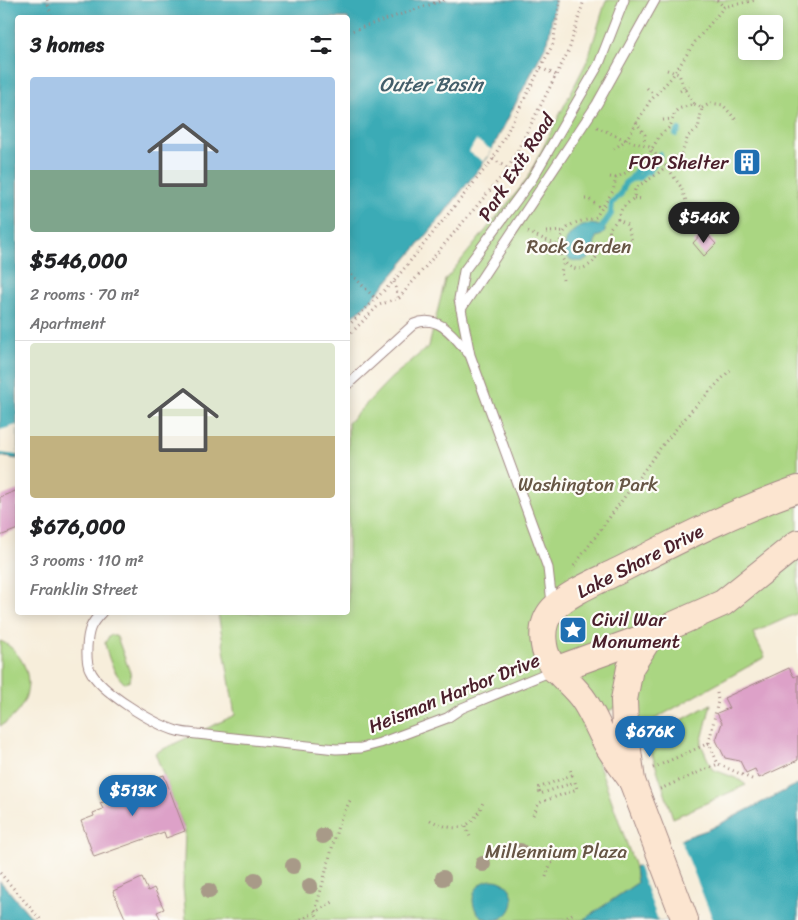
<!DOCTYPE html>
<meta charset="utf-8">
<style>
body{margin:0;font-family:Sriracha,sans-serif;background:#f2f2f2;color:#202124;height:100vh;display:flex;flex-direction:column;font-size:19px;white-space:nowrap}
*{box-sizing:border-box;margin:0}
p{font-size:16px;color:#757577}
.icon{flex:none;width:28px;height:28px;fill:none;stroke:currentColor;stroke-width:2;stroke-linecap:round;stroke-linejoin:round}
.map{position:relative;flex:1;overflow:hidden}
.side{position:absolute;left:15px;top:15px;width:335px;height:600px;display:flex;flex-direction:column;background:#fff;border-radius:5px;box-shadow:0 2px 12px #0003}
.side>*{flex:none}
.buttons{position:absolute;left:738px;top:15px;display:grid;gap:10px}
.buttons a{display:grid;place-items:center;width:45px;height:45px;border-radius:5px;background:#fff;box-shadow:0 2px 12px #0003;font-size:25px}
.price{position:absolute;translate:-50% -42px;padding:0 11px;border-radius:18px;background:#1f6fb2;color:#fff;font-size:16px;line-height:32px;filter:drop-shadow(0 1px 2px #0008)}
.price::after{content:'';position:absolute;left:50%;top:30px;width:15px;height:11px;margin-left:-8px;background:inherit;clip-path:polygon(0 0,100% 0,50% 100%)}
.price.on{background:#222;color:#fff}
ul{padding:0;list-style:none}
li{display:grid;align-content:center;gap:10px;height:265px;padding:0 15px}
li+li{border-top:1px solid #e0e0e0}
li span{display:grid;place-items:center;height:155px;border-radius:5px;color:#555}
li>.icon{margin-inline-start:auto}
span .icon{width:90px;height:90px;fill:#fffc;stroke-width:1}
li b{font-size:21px}
h2{display:flex;justify-content:space-between;align-items:center;height:60px;padding:0 15px;font-size:21px}
.map>svg:first-child{display:block}
.green{fill:#aad682;stroke:#7a7a56;fill-rule:evenodd}
.water{fill:#3aabb6;stroke:#426570}
.pier{fill:#f7eedb}
.lines{fill:none;stroke-linecap:round;stroke-linejoin:round}
.stream{stroke:#3aabb6;stroke-width:6}
.building{fill:#dda1c8}
.lane-casing{stroke:#a08683;stroke-width:11}
.secondary-casing{stroke:#a08683;stroke-width:28}
.path{stroke:#a08683;stroke-width:3;stroke-dasharray:1 4;stroke-linecap:butt}
.lane{stroke:#fff;stroke-width:9}
.secondary{stroke:#fce5d0;stroke-width:26}
.tree{fill:#a89a88}
.labels{text-anchor:middle;dominant-baseline:central;stroke-width:4.5;stroke-linejoin:round;paint-order:stroke}
.poi-label{font-size:19px;fill:#4a1f2b;stroke:#fdfcf7;text-anchor:end}
.street-label{font-size:19px;fill:#4a1f2b;stroke:#fdfcf7}
.park-label{font-size:19px;fill:#675645;stroke:#fdfcf7}
.water-label{font-size:20px;font-style:italic;fill:#435e6a;stroke:#fdfcf7}
</style>
<div class="map">
<svg width="798" height="920" viewBox="0 0 798 920">
<rect width="100%" height="100%" fill="#fdfcf7"/>
<filter id="ink" filterUnits="userSpaceOnUse"><feTurbulence type="fractalNoise" baseFrequency=".02" numOctaves="2"/><feDisplacementMap in="SourceGraphic" scale="10" xChannelSelector="R" yChannelSelector="G"/><feConvolveMatrix kernelMatrix="1 2 1 2 8 2 1 2 1" color-interpolation-filters="sRGB"/></filter>
<filter id="wash" filterUnits="userSpaceOnUse"><feTurbulence type="fractalNoise" baseFrequency=".0096" numOctaves="4" result="noise"/><feDisplacementMap in="SourceGraphic" scale="20" xChannelSelector="R" yChannelSelector="G"/><feGaussianBlur stdDeviation="1.12" result="paint"/><feColorMatrix in="noise" values="0 0 0 0 0 0 0 0 0 0 0 0 0 0 0 0 0 1.4 0 .05"/><feComposite in="paint" operator="in"/></filter>
<g filter="url(#wash)">
<rect width="100%" height="100%" fill="#f7eedb"/>
<g class="green">
<path d="M606,0H798V613L753,633L765,657L646,724L637,725L634,698L582,725L597,759L635,867L637,883L583,920H186L183,887L185,831L155,753L235,715L218,613L348,612V423L390,379L429,346L445,280L526,181L588,59ZM746,24H774V51H746Z"/>
<path d="M113,635L117,637L131,675L130,681L124,683C113,672 108,658 105,643L109,636Z"/>
<path d="M0,641C9,644 15,651 20,658C37,683 25,713 0,726Z"/>
<polygon points="711,704 701,744 712,769 738,779 746,785 673,818 647,739"/>
</g>
<g class="water">
<polygon points="0,0 555,0 548,41 488,157 431,230 374,297 348,321 348,18 18,18 17,459 0,456"/>
<path d="M590,224L597,225L605,229V232L602,235L596,237C593,254 590,267 569,259L565,253C563,237 574,227 590,224Z"/>
<polygon points="798,784 798,920 583,920 637,883 635,867 684,838 710,829"/>
<circle cx="493" cy="900" r="20"/>
<polygon points="0,881 34,920 0,920"/>
</g>
<g class="pier">
<polygon points="476,140 492,150 484,162 469,152"/>
<polygon points="17,425 17,455 0,453 0,430"/>
<polygon points="680,838 713,920 658,920 637,863"/>
</g>
<g class="lines">
<g class="stream">
<polyline points="676,134 679,130"/>
<polyline points="631,179 639,178 644,172"/>
<polyline points="602,227 611,214 612,203 621,194 625,183 631,179 636,171 639,169 649,172 660,154"/>
</g>
</g>
<g id="blocks">
<g class="building">
<polygon points="704,231 716,244 704,256 693,243"/>
<polygon points="18,490 18,529 0,536 0,497"/>
<polygon points="789,668 794,677 798,675 798,760 759,778 755,769 746,773 740,761 725,758 716,740 722,723 717,713 729,708 724,698"/>
<polygon points="164,775 185,831 166,838 164,832 94,857 81,821 94,816 93,813 103,809 100,803 110,800 108,795"/>
<polygon points="142,878 148,891 154,888 164,909 157,912 161,920 126,920 113,891"/>
</g>
</g>
</g>
<g filter="url(#ink)">
<use href="#blocks" fill-opacity="0" stroke="#a08683" stroke-width="1"/>
<g class="lines">
<defs>
<g id="lane">
<polyline points="461,309 597,104 655,0"/>
<path d="M348,384L414,324C438,313 454,336 468,353"/>
<polyline points="552,603 548,568 470,355 459,299 464,271 532,179 599,64 624,0"/>
<path d="M102,612C90,624 88,631 87,647C87,654 86,663 90,670C100,692 154,724 177,731C184,733 190,733 197,734L336,749L361,748L380,743L447,718L462,708L554,670"/>
</g>
<g id="secondary">
<polyline points="651,635 630,668 624,700 625,727 632,781 685,920"/>
<polyline points="555,670 651,635 723,603 798,543"/>
<path d="M632,781C624,769 615,758 608,746C600,732 594,716 585,702C573,682 547,670 544,645C542,632 544,619 553,609C568,593 598,581 618,571C677,541 735,511 798,489"/>
</g>
</defs>
<use href="#lane" class="lane-casing"/>
<use href="#secondary" class="secondary-casing"/>
<g class="path">
<polyline points="47,0 52,18"/>
<polyline points="717,0 724,7"/>
<polyline points="348,32 444,0"/>
<polyline points="541,68 556,75"/>
<polyline points="667,70 679,74 684,88 694,104"/>
<polyline points="647,88 654,95"/>
<polyline points="680,91 689,86"/>
<polyline points="702,108 711,103 723,105 738,122"/>
<polyline points="663,120 672,119"/>
<polyline points="636,122 645,135 644,144"/>
<polyline points="597,127 623,139 649,147 667,167 681,187 686,201"/>
<polyline points="614,149 626,140 650,101 672,77 695,42 724,7 756,0"/>
<polyline points="493,159 508,169"/>
<polyline points="610,177 616,178"/>
<polyline points="634,198 643,199"/>
<polyline points="585,199 589,199 601,208"/>
<path d="M618,219C616,222 612,225 610,228C609,230 610,233 609,236C608,239 595,259 593,262C568,285 545,244 571,225C579,220 589,221 596,217L613,191L616,178L627,172L633,164L646,159L660,135L670,127L675,112L678,109L694,104L702,108L698,129L688,136L682,153L656,175L638,186L635,190L634,198L622,208L618,219L627,225L632,241"/>
<polyline points="528,232 559,246"/>
<polyline points="546,232 565,231"/>
<polyline points="348,271 374,297"/>
<polyline points="563,280 561,272 564,262"/>
<polyline points="394,282 398,297"/>
<polyline points="348,326 394,281 493,159 553,44 560,0"/>
<polyline points="348,336 379,305 399,298 508,169 569,50 584,0"/>
<polyline points="574,566 661,447 692,410 731,369"/>
<polyline points="717,693 718,701 709,743 718,764 754,780"/>
<polyline points="653,768 709,743"/>
<polyline points="660,789 718,764"/>
<polyline points="533,815 539,803 577,789 575,782 540,794 538,788 572,775 570,769"/>
<path d="M430,820C457,834 473,830 484,800"/>
<polyline points="466,826 470,837"/>
<polyline points="0,873 41,920"/>
<polyline points="546,877 550,865 553,862"/>
<polyline points="301,920 333,902"/>
<polyline points="319,920 315,912 339,822 351,799"/>
<polyline points="563,920 575,912"/>
</g>
<use href="#lane" class="lane"/>
<use href="#secondary" class="secondary"/>
</g>
<g class="tree">
<circle cx="323" cy="836" r="8"/>
<circle cx="520" cy="851" r="8"/>
<circle cx="483" cy="864" r="8"/>
<circle cx="293" cy="866" r="8"/>
<circle cx="443" cy="878" r="8"/>
<circle cx="255" cy="880" r="8"/>
<circle cx="310" cy="886" r="8"/>
<circle cx="209" cy="891" r="8"/>
</g>
</g>
<defs>
<symbol id="building-square" viewBox="-11 -11 22 22"><rect x="-9" y="-9" width="18" height="18" rx="4" fill="#1f6fb2" stroke="#fdfcf7"/><path d="M-4-6H4V6H1V3H-1V6H-4ZM-2.5-4.3h1.7v1.8h-1.7ZM.8-4.3h1.7v1.8H.8ZM-2.5-1h1.7V.8h-1.7ZM.8-1h1.7V.8H.8Z" fill="#fff"/></symbol>
<symbol id="sight-square" viewBox="-11 -11 22 22"><rect x="-9" y="-9" width="18" height="18" rx="4" fill="#1f6fb2" stroke="#fdfcf7"/><path d="M0-6L1.8-2.2L6-1.7L2.9 1.2L3.7 5.4L0 3.3L-3.7 5.4L-2.9 1.2L-6-1.7L-1.8-2.2Z" fill="#fff"/></symbol>
</defs>
<g fill-rule="evenodd">
<use href="#building-square" x="731" y="146" width="32" height="32"/>
<use href="#sight-square" x="557" y="614" width="32" height="32"/>
</g>
<g class="labels">
<g class="poi-label">
<text x="728" y="162">FOP Shelter</text>
<text x="592" y="619" text-anchor="start">Civil War<tspan x="592" dy="22">Monument</tspan></text>
</g>
<g class="street-label">
<text transform="translate(516 167) rotate(-57)">Park Exit Road</text>
<text transform="translate(640 561) rotate(-27)">Lake Shore Drive</text>
<text transform="translate(454 693) rotate(-22)">Heisman Harbor Drive</text>
</g>
<g class="park-label">
<text x="579" y="246">Rock Garden</text>
<text x="588" y="484">Washington Park</text>
<text x="556" y="851">Millennium Plaza</text>
</g>
<g class="water-label">
<text x="431" y="84">Outer Basin</text>
</g>
</g>
</svg>
<div class="buttons">
<a><svg class="icon" aria-label="locate" viewBox="0 0 24 24"><circle cx="12" cy="12" r="6"/><path d="M12 2v4M12 18v4M2 12h4M18 12h4"/></svg></a>
</div>
<b class="price on" style="left:704px;top:244px">$546K</b>
<b class="price" style="left:650px;top:758px">$676K</b>
<b class="price" style="left:133px;top:817px">$513K</b>
<section class="side">
<h2>3 homes<svg class="icon" aria-label="filters" viewBox="0 0 24 24"><path d="M4 7h16M4 17h16"/><circle cx="9" cy="7" r="2"/><circle cx="15" cy="17" r="2"/></svg></h2>
<ul>
<li><span style="background:linear-gradient(#a9c7e8 60%,#7fa58c 0)"><svg class="icon" aria-label="home" viewBox="0 0 24 24"><path d="M3 11l9-7 9 7M6 9v11h12V9"/></svg></span><div><b>$546,000</b><p>2 rooms · 70 m²</p><p>Apartment</p></div></li>
<li><span style="background:linear-gradient(#dfe7d0 60%,#c2b280 0)"><svg class="icon" aria-label="home" viewBox="0 0 24 24"><path d="M3 11l9-7 9 7M6 9v11h12V9"/></svg></span><div><b>$676,000</b><p>3 rooms · 110 m²</p><p>Franklin Street</p></div></li>
</ul>
</section>
</div>
